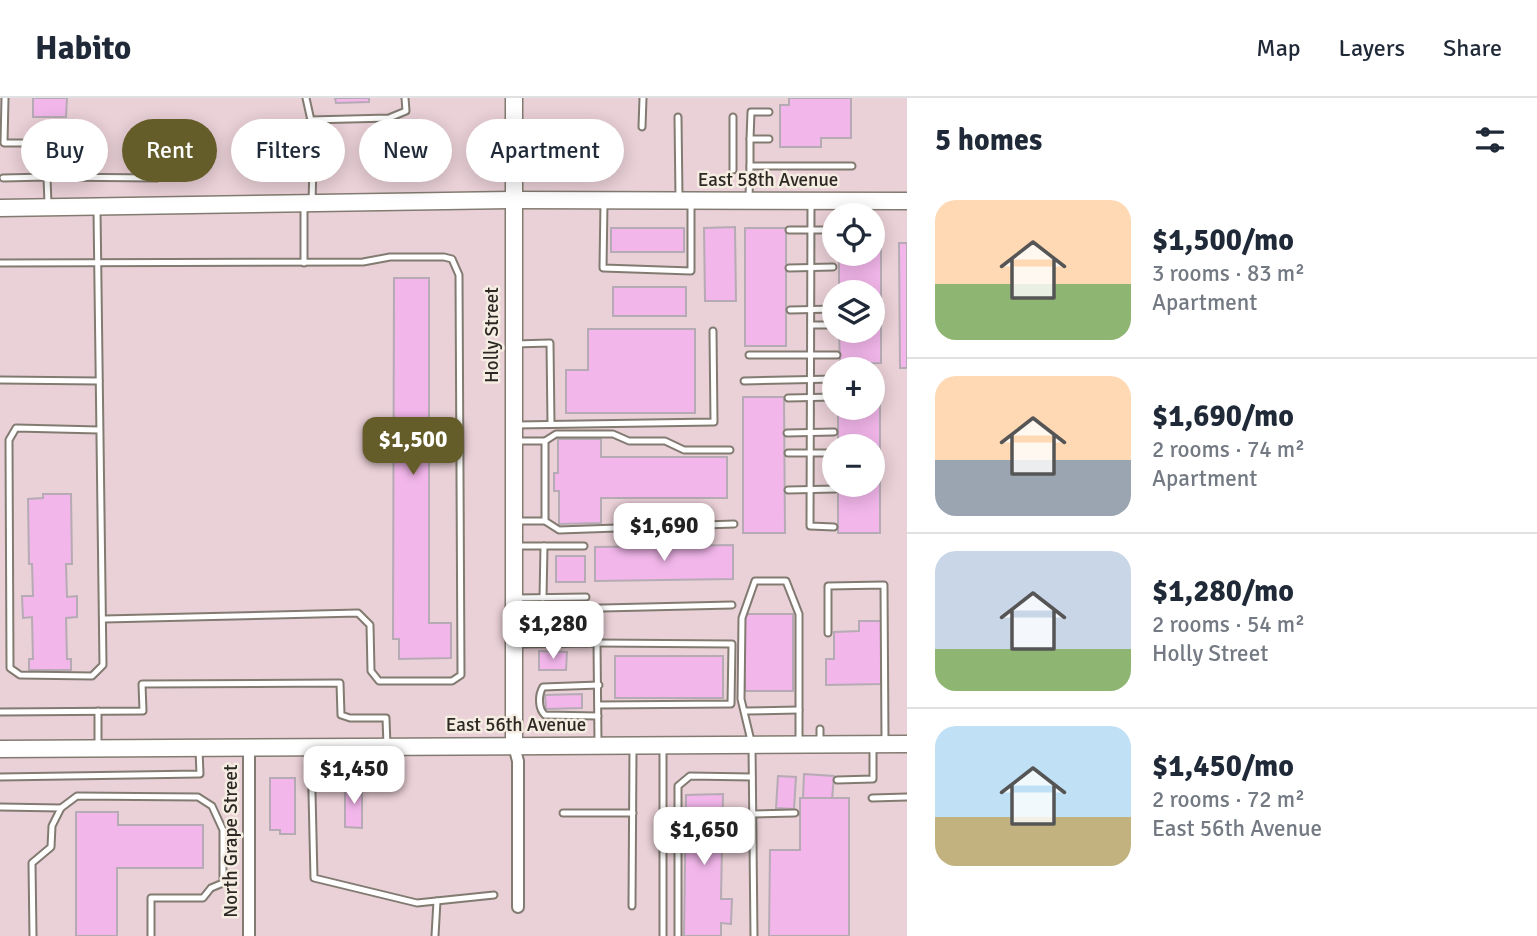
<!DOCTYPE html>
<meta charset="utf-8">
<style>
body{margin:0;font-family:Signika,sans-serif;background:#f2f2f3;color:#1f2937;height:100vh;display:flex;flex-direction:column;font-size:26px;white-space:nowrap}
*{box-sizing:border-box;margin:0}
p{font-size:23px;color:#747a83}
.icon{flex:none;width:38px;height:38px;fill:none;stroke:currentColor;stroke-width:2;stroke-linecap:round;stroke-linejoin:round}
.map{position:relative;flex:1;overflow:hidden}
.panel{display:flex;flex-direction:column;background:#fff;width:630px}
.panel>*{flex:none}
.guide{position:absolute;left:21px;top:21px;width:665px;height:63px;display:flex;gap:14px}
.buttons{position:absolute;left:822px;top:105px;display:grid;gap:14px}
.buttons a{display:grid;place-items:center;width:63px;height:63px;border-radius:50%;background:#fff;box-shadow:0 4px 18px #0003;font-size:35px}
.price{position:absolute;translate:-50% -60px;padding:0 16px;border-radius:14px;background:#fff;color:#222;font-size:23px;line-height:46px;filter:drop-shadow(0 2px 4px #0008)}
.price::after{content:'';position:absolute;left:50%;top:42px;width:21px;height:16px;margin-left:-10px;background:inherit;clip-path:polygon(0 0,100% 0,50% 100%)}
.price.active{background:#655d29;color:#fff}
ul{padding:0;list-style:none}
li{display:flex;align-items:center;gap:21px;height:175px;padding:0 28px}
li+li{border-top:2px solid #e0e1e3}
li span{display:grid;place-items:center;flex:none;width:196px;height:140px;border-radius:21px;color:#555}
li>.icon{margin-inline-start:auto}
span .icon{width:84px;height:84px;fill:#fffc;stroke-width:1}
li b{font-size:30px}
h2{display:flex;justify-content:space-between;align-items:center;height:84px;padding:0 28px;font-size:30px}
.tag{padding:0 24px;border-radius:32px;background:#fff;box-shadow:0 4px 18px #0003;font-size:24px;line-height:63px}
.tag.active{background:#655d29;color:#fff}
header{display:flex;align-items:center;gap:42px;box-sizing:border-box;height:98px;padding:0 35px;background:#fff;border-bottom:2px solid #e0e1e3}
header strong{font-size:33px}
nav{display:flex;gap:38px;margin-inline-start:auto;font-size:24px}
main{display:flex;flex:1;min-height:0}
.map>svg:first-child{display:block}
.industrial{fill:#ead0d7;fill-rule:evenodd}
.building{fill:#f2b6ea;stroke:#b6abb4;stroke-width:2}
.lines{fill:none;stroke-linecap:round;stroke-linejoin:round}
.lane-casing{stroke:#827b71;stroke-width:9}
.street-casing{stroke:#827b71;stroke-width:14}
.secondary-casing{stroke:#827b71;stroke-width:19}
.lane{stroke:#fff;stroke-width:5}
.street{stroke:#fff;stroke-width:10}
.secondary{stroke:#fff;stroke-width:16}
.labels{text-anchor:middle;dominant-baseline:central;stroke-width:5;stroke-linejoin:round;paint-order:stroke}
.street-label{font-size:19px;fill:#2c2925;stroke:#f5ede2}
</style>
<header>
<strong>Habito</strong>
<nav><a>Map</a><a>Layers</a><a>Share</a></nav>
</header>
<main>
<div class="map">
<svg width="907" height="838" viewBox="0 0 907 838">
<rect width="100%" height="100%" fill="#e8e0d5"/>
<path class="industrial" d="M0,0H907V838H0ZM835,117H873V156H835ZM835,194H873V233H835ZM835,271H873V310H835ZM835,348H873V387H835Z"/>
<g class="building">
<polygon points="33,0 67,0 66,19 33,19"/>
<polygon points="335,0 369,0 369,4 336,5"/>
<polygon points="789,0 851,0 851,40 821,40 821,49 780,49 780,7 789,7"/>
<polygon points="735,129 736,203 705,203 704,130"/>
<polygon points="873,129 881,129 881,265 840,266 839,233 873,233 873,194 839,194 839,156 873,156"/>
<rect x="611" y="130" width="73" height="24"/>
<rect x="745" y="130" width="41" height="118"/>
<polygon points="899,145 907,145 907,270 900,270"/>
<polygon points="394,180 429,180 429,525 451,525 451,560 399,561 399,541 393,541"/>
<rect x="613" y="189" width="73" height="29"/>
<polygon points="588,231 695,231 695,315 566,315 566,272 588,272"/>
<polygon points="873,298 880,298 880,435 838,435 838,387 873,387 873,348 838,348 838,310 873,310"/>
<polygon points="743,299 784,299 785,435 743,435"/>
<polygon points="558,341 601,341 601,359 727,359 727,400 601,400 601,425 559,426 559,393 554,393 554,375 558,375"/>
<polygon points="43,396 71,396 72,466 66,466 67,499 77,498 77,519 66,520 67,561 71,561 71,572 29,572 29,561 33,561 32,519 23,520 22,498 33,498 32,466 29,466 28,401 43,400"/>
<polygon points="733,447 733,481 595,483 595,449"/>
<rect x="556" y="458" width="29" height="26"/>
<rect x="745" y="516" width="48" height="77"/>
<polygon points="859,523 881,523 881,586 826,587 826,561 834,561 834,534 859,533"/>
<polygon points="539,553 567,554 566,572 539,572"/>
<rect x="615" y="558" width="108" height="42"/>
<polygon points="582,596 582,610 546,611 545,597"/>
<polygon points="804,676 834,678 832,702 803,700"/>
<polygon points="778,678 796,679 794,711 776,710"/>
<polygon points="270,680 295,680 295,736 280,736 280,732 270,732"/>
<polygon points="345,687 362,687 362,730 345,729"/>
<polygon points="723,696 721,801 732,801 731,826 721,825 721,838 684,838 686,697"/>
<polygon points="800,700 849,700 849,838 769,838 770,752 800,752"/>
<polygon points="76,714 118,714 118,727 203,727 203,770 117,770 117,838 76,838"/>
</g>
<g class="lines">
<defs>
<g id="lane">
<polyline points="5,0 4,45 47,45 47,79 157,80"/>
<polyline points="306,0 314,36 312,103"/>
<polyline points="678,19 679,100"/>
<polyline points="733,19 733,72"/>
<polyline points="310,22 389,20 406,13 405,0"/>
<polyline points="642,29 643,0"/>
<polyline points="750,41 751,14 769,14"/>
<polyline points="750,68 750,41 769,41"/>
<polyline points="3,80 47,79 48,106"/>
<polyline points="749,99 750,68 852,68"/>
<polyline points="604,105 603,170 691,173 691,106"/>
<polyline points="811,106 810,428 834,429"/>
<polyline points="97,112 103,567 92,578 20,577 10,570 9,342 16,330 99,332"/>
<polyline points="789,132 832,132"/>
<polyline points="0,165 363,164 390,159 444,159 452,161 459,177 461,577 452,583 379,583 371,573 370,527 358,515 104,521"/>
<polyline points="304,165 304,109"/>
<polyline points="789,170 833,169"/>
<polyline points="790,212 835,211"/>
<polyline points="811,227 835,227"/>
<polyline points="515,246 550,245 551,326"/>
<polyline points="749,257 837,257"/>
<polyline points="0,282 99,283"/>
<polyline points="744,283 835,281"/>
<polyline points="788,300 835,299"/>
<polyline points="516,327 714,324 713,233"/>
<polyline points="787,335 834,334"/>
<polyline points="545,343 556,336 613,336 629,343 665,343 684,352 730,352"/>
<polyline points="788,355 834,355"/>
<polyline points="788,392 836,391"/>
<polyline points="515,423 545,423 545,343 516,343"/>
<polyline points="545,423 559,432 734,426"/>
<polyline points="516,448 584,448"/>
<polyline points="516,500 586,499"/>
<polyline points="543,500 544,448"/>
<polyline points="516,512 732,507"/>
<polyline points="828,535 828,488 884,487 885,643"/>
<polyline points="597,545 732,546 731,606 599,607"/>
<polyline points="518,546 597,545 598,645"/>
<polyline points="98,613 98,647"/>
<polyline points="745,613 799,612"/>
<polyline points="0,614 143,613 142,586 340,585 341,617 350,620 386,620 387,648"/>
<path d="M598,618L545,617C538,611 538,597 543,589L599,587"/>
<polyline points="820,631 820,643"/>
<polyline points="311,652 314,780 417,805 494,797"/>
<polyline points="0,679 200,676 199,652"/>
<polyline points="837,682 873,681 873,647"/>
<polyline points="872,700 907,699"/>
<polyline points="0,709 61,710 77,698 198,699 212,708 223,732 223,785 211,790 203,800 151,800 151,838"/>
<polyline points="563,715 633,715"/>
<polyline points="753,716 795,715"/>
<polyline points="632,808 633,651"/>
<polyline points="33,838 32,765 51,749 52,728 61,710"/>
<polyline points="435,838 437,803"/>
<polyline points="663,838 663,649"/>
<polyline points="678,838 678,688 690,678 752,679"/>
<polyline points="754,838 752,647 741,601 742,520 755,483 786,483 799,516 799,644"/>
</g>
<g id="street">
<polyline points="514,648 518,663 518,809"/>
<polyline points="249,649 249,838"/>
</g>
<g id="secondary">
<polyline points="0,110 514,102 907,103"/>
<polyline points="514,648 514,0"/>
<polyline points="0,651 907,646"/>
</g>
</defs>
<use href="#lane" class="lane-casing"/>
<use href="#street" class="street-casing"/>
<use href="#secondary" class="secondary-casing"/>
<use href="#lane" class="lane"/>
<use href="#street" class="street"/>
<use href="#secondary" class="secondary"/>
</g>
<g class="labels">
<g class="street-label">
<text x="768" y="82">East 58th Avenue</text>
<text transform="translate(492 237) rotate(-90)">Holly Street</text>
<text x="516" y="627">East 56th Avenue</text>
<text transform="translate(231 743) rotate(-90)">North Grape Street</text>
</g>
</g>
</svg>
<div class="buttons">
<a><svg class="icon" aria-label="locate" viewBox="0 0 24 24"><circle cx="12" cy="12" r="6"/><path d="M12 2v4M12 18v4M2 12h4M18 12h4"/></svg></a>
<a><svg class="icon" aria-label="layers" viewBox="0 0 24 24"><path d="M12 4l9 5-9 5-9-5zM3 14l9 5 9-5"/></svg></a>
<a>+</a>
<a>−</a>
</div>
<b class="price active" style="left:413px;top:379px">$1,500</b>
<b class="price" style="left:664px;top:465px">$1,690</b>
<b class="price" style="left:553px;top:563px">$1,280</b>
<b class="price" style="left:354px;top:708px">$1,450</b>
<b class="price" style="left:704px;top:769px">$1,650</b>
<div class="guide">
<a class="tag">Buy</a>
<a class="tag active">Rent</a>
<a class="tag">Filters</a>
<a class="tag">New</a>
<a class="tag">Apartment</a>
</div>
</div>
<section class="panel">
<h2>5 homes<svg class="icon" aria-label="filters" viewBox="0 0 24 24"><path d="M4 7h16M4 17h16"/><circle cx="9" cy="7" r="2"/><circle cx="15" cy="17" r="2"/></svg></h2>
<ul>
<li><span style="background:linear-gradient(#ffd9b3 60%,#8fb573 0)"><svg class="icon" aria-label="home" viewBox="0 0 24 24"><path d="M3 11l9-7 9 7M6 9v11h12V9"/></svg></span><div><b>$1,500/mo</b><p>3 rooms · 83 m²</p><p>Apartment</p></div></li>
<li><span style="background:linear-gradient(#ffd9b3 60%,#9aa5b1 0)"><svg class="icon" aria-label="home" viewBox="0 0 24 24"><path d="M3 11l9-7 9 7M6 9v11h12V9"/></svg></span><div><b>$1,690/mo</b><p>2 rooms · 74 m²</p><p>Apartment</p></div></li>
<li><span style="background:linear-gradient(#c9d6e8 70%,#8fb573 0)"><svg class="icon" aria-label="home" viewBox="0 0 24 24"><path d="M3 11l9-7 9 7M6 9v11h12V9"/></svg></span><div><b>$1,280/mo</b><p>2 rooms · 54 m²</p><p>Holly Street</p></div></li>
<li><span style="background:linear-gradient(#bfe0f5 65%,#c2b280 0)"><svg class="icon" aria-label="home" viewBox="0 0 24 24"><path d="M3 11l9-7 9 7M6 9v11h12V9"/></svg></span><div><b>$1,450/mo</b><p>2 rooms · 72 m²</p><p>East 56th Avenue</p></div></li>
</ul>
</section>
</main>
